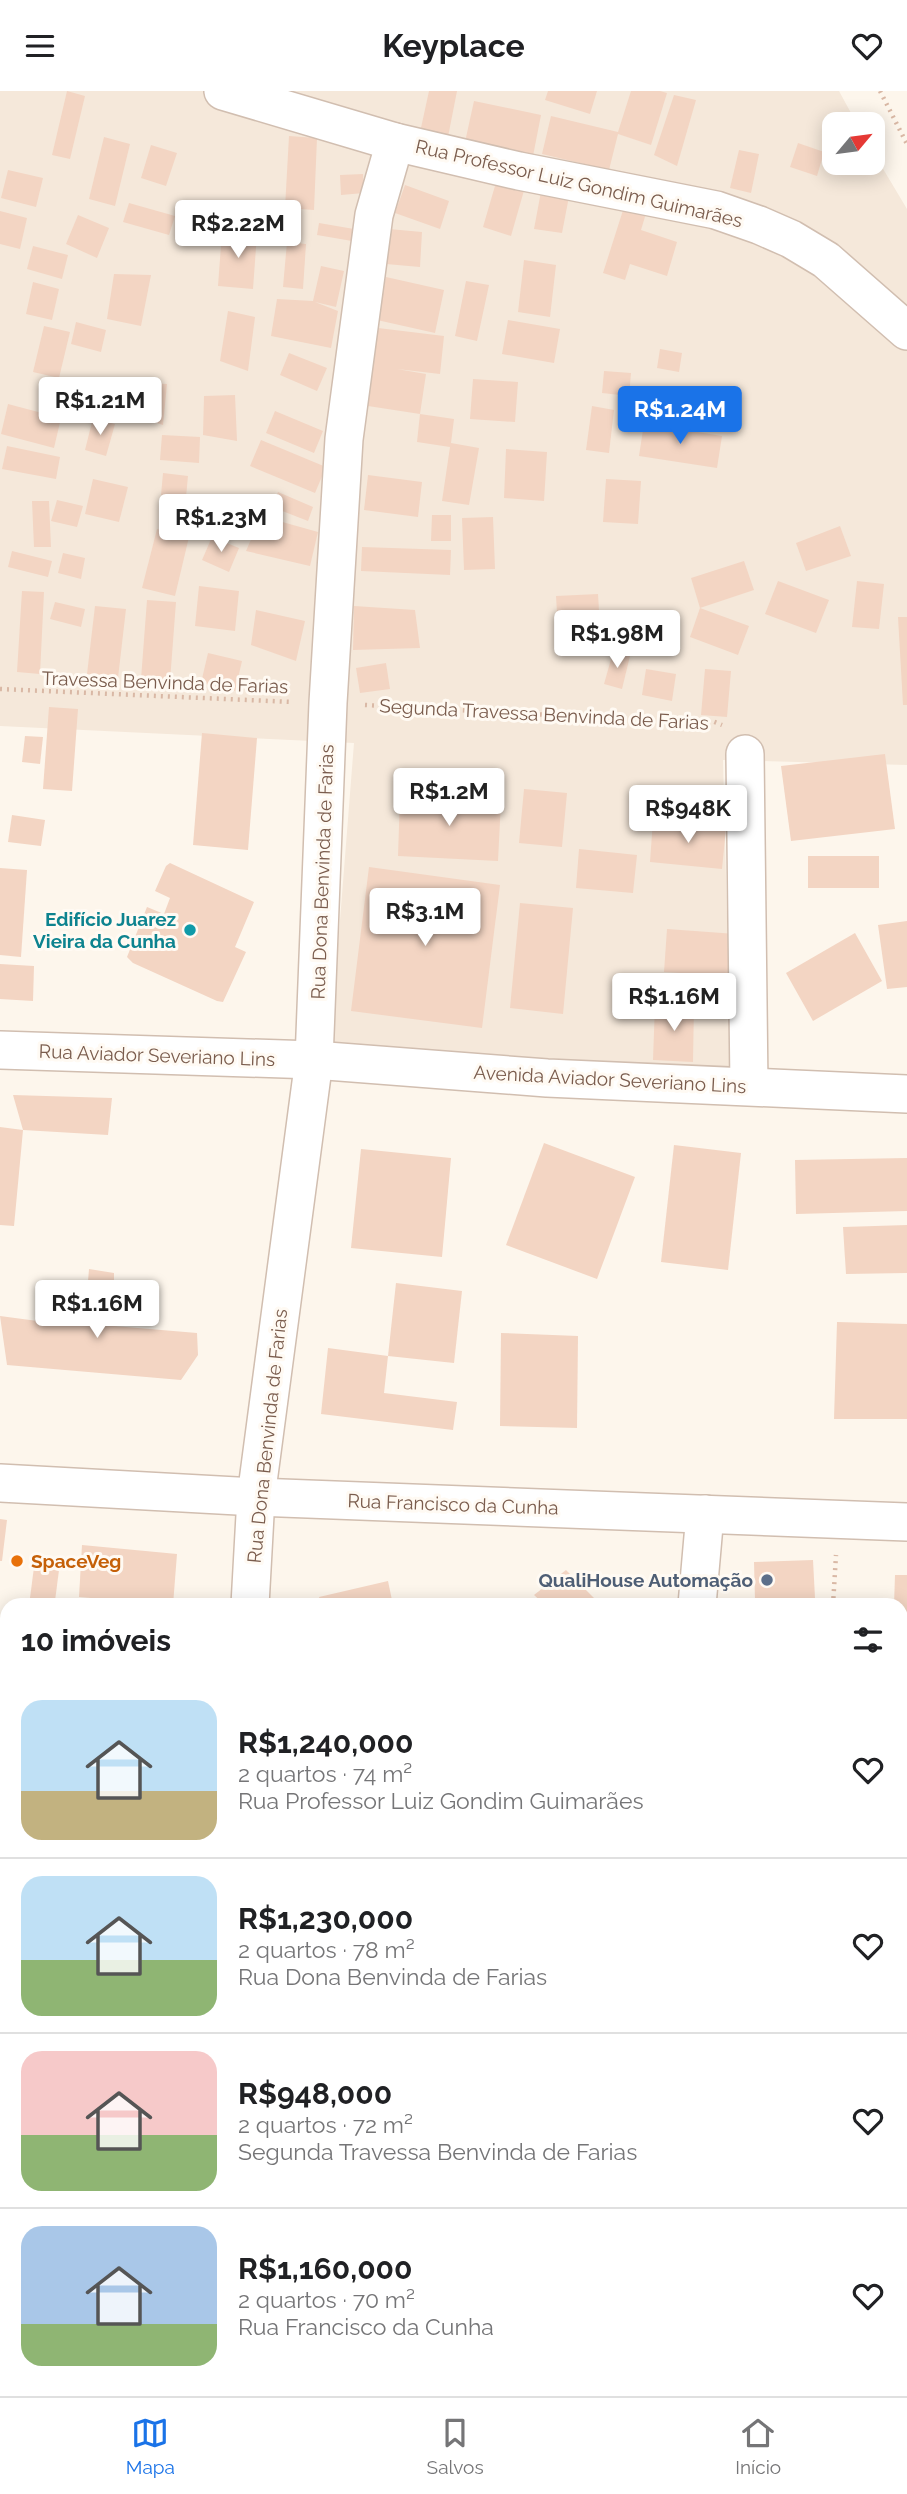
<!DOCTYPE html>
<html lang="pt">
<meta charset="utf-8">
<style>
body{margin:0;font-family:Raleway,sans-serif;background:#f6f6f6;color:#202124;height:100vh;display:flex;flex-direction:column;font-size:26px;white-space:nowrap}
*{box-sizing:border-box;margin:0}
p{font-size:23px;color:#757577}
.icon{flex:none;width:38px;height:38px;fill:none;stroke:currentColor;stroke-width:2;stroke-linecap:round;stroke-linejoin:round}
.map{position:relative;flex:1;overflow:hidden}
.drawer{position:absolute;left:0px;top:1507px;width:908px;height:800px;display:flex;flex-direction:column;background:#fff;border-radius:21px 21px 0 0;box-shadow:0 4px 18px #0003}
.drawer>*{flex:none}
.needle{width:46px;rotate:61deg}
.buttons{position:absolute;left:822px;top:21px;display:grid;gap:14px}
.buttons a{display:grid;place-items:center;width:63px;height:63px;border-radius:14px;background:#fff;box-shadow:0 4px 18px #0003;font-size:35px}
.price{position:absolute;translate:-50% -60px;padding:0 16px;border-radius:7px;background:#fff;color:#222;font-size:23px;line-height:46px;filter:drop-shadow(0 2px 4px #0008)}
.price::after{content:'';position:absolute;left:50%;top:42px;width:21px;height:16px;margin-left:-10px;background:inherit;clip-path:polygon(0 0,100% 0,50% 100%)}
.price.selected{background:#1a73e8;color:#fff}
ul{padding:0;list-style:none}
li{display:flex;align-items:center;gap:21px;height:175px;padding:0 21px}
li+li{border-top:2px solid #e0e0e0}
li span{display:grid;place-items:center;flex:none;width:196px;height:140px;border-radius:21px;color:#555}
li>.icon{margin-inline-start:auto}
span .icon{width:84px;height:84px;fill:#fffc;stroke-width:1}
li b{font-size:30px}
h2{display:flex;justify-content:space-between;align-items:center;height:84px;padding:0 21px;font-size:30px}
header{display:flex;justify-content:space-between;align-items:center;height:91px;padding:0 21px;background:#fff;font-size:32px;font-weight:700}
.tab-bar{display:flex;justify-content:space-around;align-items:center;height:98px;border-top:2px solid #e0e0e0;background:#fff;font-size:19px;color:#757577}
.tab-bar a{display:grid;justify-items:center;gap:4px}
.tab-bar .selected{color:#1a73e8}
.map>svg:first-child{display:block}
.residential{fill:#f5e8da}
.education{fill:#f3e8fa}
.building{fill:#f3d5c3}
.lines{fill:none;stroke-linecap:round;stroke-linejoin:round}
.minor-casing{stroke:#d1beb0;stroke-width:40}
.major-casing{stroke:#dad1cd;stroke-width:42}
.path{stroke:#d9b8a5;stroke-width:4.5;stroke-dasharray:2 5;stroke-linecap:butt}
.minor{stroke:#fff;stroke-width:37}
.major{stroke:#fbd9a5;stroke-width:38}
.culture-dot{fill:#0f9aa8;stroke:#fffaf3;stroke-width:2.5}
.food-dot{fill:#e8710a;stroke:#fffaf3;stroke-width:2.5}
.service-dot{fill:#5c6f8a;stroke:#fffaf3;stroke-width:2.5}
.labels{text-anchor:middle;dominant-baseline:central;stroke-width:6;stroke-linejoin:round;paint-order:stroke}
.street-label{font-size:19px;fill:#7a5c4d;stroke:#fffaf3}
.culture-label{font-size:19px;font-weight:bold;fill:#0d838f;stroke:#fffaf3;text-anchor:end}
.food-label{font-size:19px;font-weight:bold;fill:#c56008;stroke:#fffaf3;text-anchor:start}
.service-label{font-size:19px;font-weight:bold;fill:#4e5e75;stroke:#fffaf3;text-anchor:end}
</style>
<header><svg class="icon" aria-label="menu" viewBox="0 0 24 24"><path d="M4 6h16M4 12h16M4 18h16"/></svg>Keyplace<svg class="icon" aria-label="heart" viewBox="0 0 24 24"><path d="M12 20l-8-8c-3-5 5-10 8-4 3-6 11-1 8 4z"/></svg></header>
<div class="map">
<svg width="907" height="2305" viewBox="0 0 907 2305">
<rect width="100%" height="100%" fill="#fdf6ec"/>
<polygon class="residential" points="0,0 839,0 857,33 835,33 835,72 873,72 873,61 907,118 907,674 723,669 731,985 328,981 354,652 0,635"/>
<polygon class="education" points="0,1927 7,1928 7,2154 0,2154"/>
<g class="building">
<polygon points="67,0 85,5 70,68 52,64"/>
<polygon points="429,0 457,0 447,51 419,46"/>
<polygon points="548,0 597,0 590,23 545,9"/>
<polygon points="631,0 660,0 667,2 651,54 618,43 609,79 542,63 551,25 618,41"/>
<polygon points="674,4 696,9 677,75 654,64"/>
<polygon points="474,10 541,24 533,65 465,51"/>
<polygon points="289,45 317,47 314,119 285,117"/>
<polygon points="104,46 130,53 115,115 89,108"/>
<polygon points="798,52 824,61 817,85 790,76"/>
<polygon points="151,54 177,62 166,95 141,87"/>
<polygon points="739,59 759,63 751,102 730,97"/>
<polygon points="8,79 43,87 36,116 1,107"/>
<polygon points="363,83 364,102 341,104 340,84"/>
<polygon points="497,88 525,96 511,145 483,136"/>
<polygon points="543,90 571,95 562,142 534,138"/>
<polygon points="405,94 449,110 440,138 395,122"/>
<polygon points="129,112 175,125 169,144 123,131"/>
<polygon points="625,113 647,119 641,139 677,151 667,185 630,173 625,189 603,182"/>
<polygon points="0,120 27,127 20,158 0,153"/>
<polygon points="78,124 109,137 97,167 66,153"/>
<polygon points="319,132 354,138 352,150 317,144"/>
<polygon points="389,138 422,141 420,176 386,173"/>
<polygon points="222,141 257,143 253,198 218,195"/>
<polygon points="287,151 306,153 303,198 283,196"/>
<polygon points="33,155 68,164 62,188 27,178"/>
<polygon points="524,169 556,174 550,226 518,221"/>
<polygon points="321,175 344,180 336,216 315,211 338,220 331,257 271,245 277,208 313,210"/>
<polygon points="114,183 151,184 141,235 107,228"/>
<polygon points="386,186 444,199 435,242 377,229"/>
<polygon points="466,190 489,194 477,250 455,245"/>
<polygon points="33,191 59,198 52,229 26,223"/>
<polygon points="228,220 255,226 248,280 220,270"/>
<polygon points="508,229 560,238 554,272 502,263"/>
<polygon points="76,231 106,239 101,261 71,253"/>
<polygon points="44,235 70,241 59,287 33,281"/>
<polygon points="378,237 444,245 440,283 397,278 426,283 420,323 368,315"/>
<polygon points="660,258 682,262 679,281 657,277"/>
<polygon points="289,262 327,277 317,300 280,284"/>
<polygon points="604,280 631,282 629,305 602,302"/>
<polygon points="72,286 128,298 129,323 68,315"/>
<polygon points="473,288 518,291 515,331 470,328"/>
<polygon points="135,291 167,293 163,334 129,323"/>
<polygon points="235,304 237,350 203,344 204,305"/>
<polygon points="8,313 61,327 54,357 1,343"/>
<polygon points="592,315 614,319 609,362 586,359"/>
<polygon points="275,320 323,340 314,362 266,342"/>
<polygon points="420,323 454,328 451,352 479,357 469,414 442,410 450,356 417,351"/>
<polygon points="93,327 115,333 106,365 85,359"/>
<polygon points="644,332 722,345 717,377 639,365"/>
<polygon points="162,344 200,346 199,372 160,369"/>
<polygon points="261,349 326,376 315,402 250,375"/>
<polygon points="7,355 60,366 56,388 2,378"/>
<polygon points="506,358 547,361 544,410 504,407"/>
<polygon points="163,382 188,385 186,406 161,404"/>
<polygon points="368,384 422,391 418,426 364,419"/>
<polygon points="93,388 128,396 119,431 85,423"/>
<polygon points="606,388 641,390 638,433 603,431"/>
<polygon points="278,401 313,416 308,430 272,416"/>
<polygon points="57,409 83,415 77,436 51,430"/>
<polygon points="32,410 49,410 51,456 34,456"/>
<polygon points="432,424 451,424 451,450 431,450"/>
<polygon points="261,425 318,441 310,475 246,460"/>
<polygon points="493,426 495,478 464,479 462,427"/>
<polygon points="840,435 851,465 806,480 796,452"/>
<polygon points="157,438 189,446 175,505 142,497"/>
<polygon points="212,446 239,457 229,481 202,469"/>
<polygon points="362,456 451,459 450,484 361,480"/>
<polygon points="12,460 52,470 48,486 8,476"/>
<polygon points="63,462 85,467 81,488 58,482"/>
<polygon points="744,470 754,499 700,517 691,487"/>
<polygon points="778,490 829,509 816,542 765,523"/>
<polygon points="857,490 884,493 879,538 852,536"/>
<polygon points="199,495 239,500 235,540 195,535"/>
<polygon points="22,500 44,501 40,583 17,581"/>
<polygon points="598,503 601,553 559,555 556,505"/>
<polygon points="147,509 176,511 170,590 141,588"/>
<polygon points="55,511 85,518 81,536 50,528"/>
<polygon points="95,515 126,518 118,587 87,583"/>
<polygon points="354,515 415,519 420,557 353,559"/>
<polygon points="700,517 749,535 738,564 690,546"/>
<polygon points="256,519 305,530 296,570 251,554"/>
<polygon points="898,526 907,526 907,614 903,614"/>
<polygon points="613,561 630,565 622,598 604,593"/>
<polygon points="208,562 242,570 235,600 201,592"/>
<polygon points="386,572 390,598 360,602 356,577"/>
<polygon points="646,578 676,583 672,610 642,604"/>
<polygon points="705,578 731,580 727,626 701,624"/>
<polygon points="49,616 78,618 72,700 43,698"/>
<polygon points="202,642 257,647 248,759 193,754"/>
<polygon points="25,645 43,646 40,673 22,671"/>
<polygon points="885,663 895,738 791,750 781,675"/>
<polygon points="524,698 567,702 562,756 519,752"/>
<polygon points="400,705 501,710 498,770 398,765"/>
<polygon points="12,724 45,729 41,755 8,751"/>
<polygon points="653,729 726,737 722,778 650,771"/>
<polygon points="579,758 637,764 633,802 576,797"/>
<rect x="808" y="765" width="71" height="32"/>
<polygon points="170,772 254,811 235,856 246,861 223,911 217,910 133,872 127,866 147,816 164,823 170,807 155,800 166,775"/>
<polygon points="369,776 500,794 482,937 351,920"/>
<polygon points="0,777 27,779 21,866 0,864"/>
<polygon points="520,812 573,817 563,923 510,917"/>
<polygon points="907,830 907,896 887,898 878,834"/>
<polygon points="667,838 736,843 733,885 664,881"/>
<polygon points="855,842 882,890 813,930 786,882"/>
<polygon points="0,873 34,875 33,910 0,908"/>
<polygon points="655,913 694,914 693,971 653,969"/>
<polygon points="13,1004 112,1007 108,1044 23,1039"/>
<polygon points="0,1036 23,1039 14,1135 0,1134"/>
<polygon points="544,1052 635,1086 597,1188 506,1154"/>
<polygon points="674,1054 741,1062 728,1179 661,1171"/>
<polygon points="361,1058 451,1067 442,1166 351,1157"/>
<polygon points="907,1067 907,1120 796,1123 795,1069"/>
<polygon points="907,1134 907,1182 846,1183 843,1136"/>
<polygon points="89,1178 114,1182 114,1235 197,1242 198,1264 181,1289 7,1274 0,1225 45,1231 55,1209 86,1215"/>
<polygon points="396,1192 462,1200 454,1272 388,1265"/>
<polygon points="837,1231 907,1233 907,1328 834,1328"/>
<polygon points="501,1242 578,1245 577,1337 500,1335"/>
<polygon points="328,1257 388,1265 384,1302 457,1311 453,1339 321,1323"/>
<polygon points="0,1428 7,1429 2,1470 0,1470"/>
<polygon points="82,1454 177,1463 173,1514 79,1506"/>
<polygon points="813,1469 815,1507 755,1509 754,1471"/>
<polygon points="34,1476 59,1479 55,1510 30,1507"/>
<polygon points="566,1479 601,1514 545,1514 534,1504"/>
<polygon points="895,1484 907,1484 907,1523 901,1523 901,1514 894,1514"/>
<polygon points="388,1490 393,1514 321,1514 319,1506"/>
<polygon points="7,1586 7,1661 0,1666 0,1591"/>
<polygon points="907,1684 907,1719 901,1719 901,1685"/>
<rect x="901" y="1838" width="6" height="24"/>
<polygon points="0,1961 7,1962 7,1992 0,1991"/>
<polygon points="907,1977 907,2017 901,2018 901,1978"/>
<polygon points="0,1997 7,1998 7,2110 0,2109"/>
<polygon points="907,2050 907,2084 901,2086 901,2052"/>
</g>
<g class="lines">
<defs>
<g id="minor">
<polyline points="223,0 395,51 519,80 716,119 759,134 791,148 826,169 907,240"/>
<polyline points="745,663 749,995"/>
<polyline points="0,959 314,969 547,987 907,1003"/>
<polyline points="0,1392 256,1406 907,1431"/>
<polyline points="250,1514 256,1406 314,969 328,612 344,348 374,124 395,51"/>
<polyline points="697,1514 705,1423"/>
<polyline points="203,2300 203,2305"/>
</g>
<g id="major">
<polyline points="0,2202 7,2202"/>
<polyline points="901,2231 907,2231"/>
<polyline points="0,2268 7,2268"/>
<polyline points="794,2300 907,2304"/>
</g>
</defs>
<use href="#minor" class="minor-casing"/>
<use href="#major" class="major-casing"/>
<g class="path">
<polyline points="880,0 907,53"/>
<polyline points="0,598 293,611"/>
<polyline points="365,614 662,630 712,630 722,634"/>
<polyline points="833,1514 836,1464"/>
<polyline points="264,2305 264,2300"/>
</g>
<use href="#minor" class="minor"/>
<use href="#major" class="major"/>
</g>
<circle class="culture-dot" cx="190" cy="839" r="7"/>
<circle class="food-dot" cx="17" cy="1470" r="7"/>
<circle class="service-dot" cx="767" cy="1489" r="7"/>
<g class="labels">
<g class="street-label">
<text transform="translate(579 92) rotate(13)">Rua Professor Luiz Gondim Guimarães</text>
<text transform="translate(165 591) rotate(2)">Travessa Benvinda de Farias</text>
<text transform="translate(544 623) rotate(3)">Segunda Travessa Benvinda de Farias</text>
<text transform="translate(322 781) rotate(-88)">Rua Dona Benvinda de Farias</text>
<text transform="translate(157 964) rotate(2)">Rua Aviador Severiano Lins</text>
<text transform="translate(610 988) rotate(3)">Avenida Aviador Severiano Lins</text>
<text transform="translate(267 1345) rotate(-84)">Rua Dona Benvinda de Farias</text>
<text transform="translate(453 1413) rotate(2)">Rua Francisco da Cunha</text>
</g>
<g class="culture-label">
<text x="176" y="828">Edifício Juarez<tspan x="176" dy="22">Vieira da Cunha</tspan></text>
</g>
<g class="food-label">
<text x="31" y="1470">SpaceVeg</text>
</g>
<g class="service-label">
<text x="753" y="1489">QualiHouse Automação</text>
</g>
</g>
</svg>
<div class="buttons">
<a><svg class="needle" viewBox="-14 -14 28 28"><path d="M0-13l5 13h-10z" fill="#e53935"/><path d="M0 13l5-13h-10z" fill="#757577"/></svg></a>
</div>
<b class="price" style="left:238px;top:169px">R$2.22M</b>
<b class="price" style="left:100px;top:346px">R$1.21M</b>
<b class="price selected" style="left:680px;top:355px">R$1.24M</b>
<b class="price" style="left:221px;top:463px">R$1.23M</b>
<b class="price" style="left:617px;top:579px">R$1.98M</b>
<b class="price" style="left:449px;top:737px">R$1.2M</b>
<b class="price" style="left:688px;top:754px">R$948K</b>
<b class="price" style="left:425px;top:857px">R$3.1M</b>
<b class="price" style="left:674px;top:942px">R$1.16M</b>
<b class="price" style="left:97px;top:1249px">R$1.16M</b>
<section class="drawer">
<h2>10 imóveis<svg class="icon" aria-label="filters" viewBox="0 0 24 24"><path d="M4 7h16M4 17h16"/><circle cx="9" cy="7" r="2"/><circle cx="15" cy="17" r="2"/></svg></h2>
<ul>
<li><span style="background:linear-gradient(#bfe0f5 65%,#c2b280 0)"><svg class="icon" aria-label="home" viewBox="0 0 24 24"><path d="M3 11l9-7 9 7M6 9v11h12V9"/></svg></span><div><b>R$1,240,000</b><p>2 quartos · 74 m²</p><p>Rua Professor Luiz Gondim Guimarães</p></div><svg class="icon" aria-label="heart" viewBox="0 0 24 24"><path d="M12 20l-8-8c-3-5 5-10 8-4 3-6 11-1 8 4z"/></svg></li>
<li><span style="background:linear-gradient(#bfe0f5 60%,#8fb573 0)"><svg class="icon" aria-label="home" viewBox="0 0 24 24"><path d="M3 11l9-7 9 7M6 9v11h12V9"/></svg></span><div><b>R$1,230,000</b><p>2 quartos · 78 m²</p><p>Rua Dona Benvinda de Farias</p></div><svg class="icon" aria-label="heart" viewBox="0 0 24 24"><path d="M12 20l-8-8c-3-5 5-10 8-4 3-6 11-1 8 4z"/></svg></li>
<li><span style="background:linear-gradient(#f6c9c9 60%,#8fb573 0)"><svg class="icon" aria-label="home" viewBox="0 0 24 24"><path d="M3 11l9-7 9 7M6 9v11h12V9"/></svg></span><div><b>R$948,000</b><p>2 quartos · 72 m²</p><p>Segunda Travessa Benvinda de Farias</p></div><svg class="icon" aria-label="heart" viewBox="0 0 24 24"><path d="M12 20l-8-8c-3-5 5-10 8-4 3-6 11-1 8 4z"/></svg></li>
<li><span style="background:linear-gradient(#a9c7e8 70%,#8fb573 0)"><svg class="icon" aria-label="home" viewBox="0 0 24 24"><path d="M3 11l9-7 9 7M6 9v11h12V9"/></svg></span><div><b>R$1,160,000</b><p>2 quartos · 70 m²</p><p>Rua Francisco da Cunha</p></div><svg class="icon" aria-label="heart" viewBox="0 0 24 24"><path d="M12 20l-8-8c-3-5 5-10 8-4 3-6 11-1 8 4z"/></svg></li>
</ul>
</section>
</div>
<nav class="tab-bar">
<a class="selected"><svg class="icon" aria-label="map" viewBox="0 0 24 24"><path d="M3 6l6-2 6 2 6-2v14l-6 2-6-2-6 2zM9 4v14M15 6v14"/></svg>Mapa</a>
<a><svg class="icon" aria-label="saved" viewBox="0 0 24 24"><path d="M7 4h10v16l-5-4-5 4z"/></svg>Salvos</a>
<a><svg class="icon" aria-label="home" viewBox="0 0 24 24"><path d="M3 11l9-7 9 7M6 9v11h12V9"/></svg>Início</a>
</nav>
